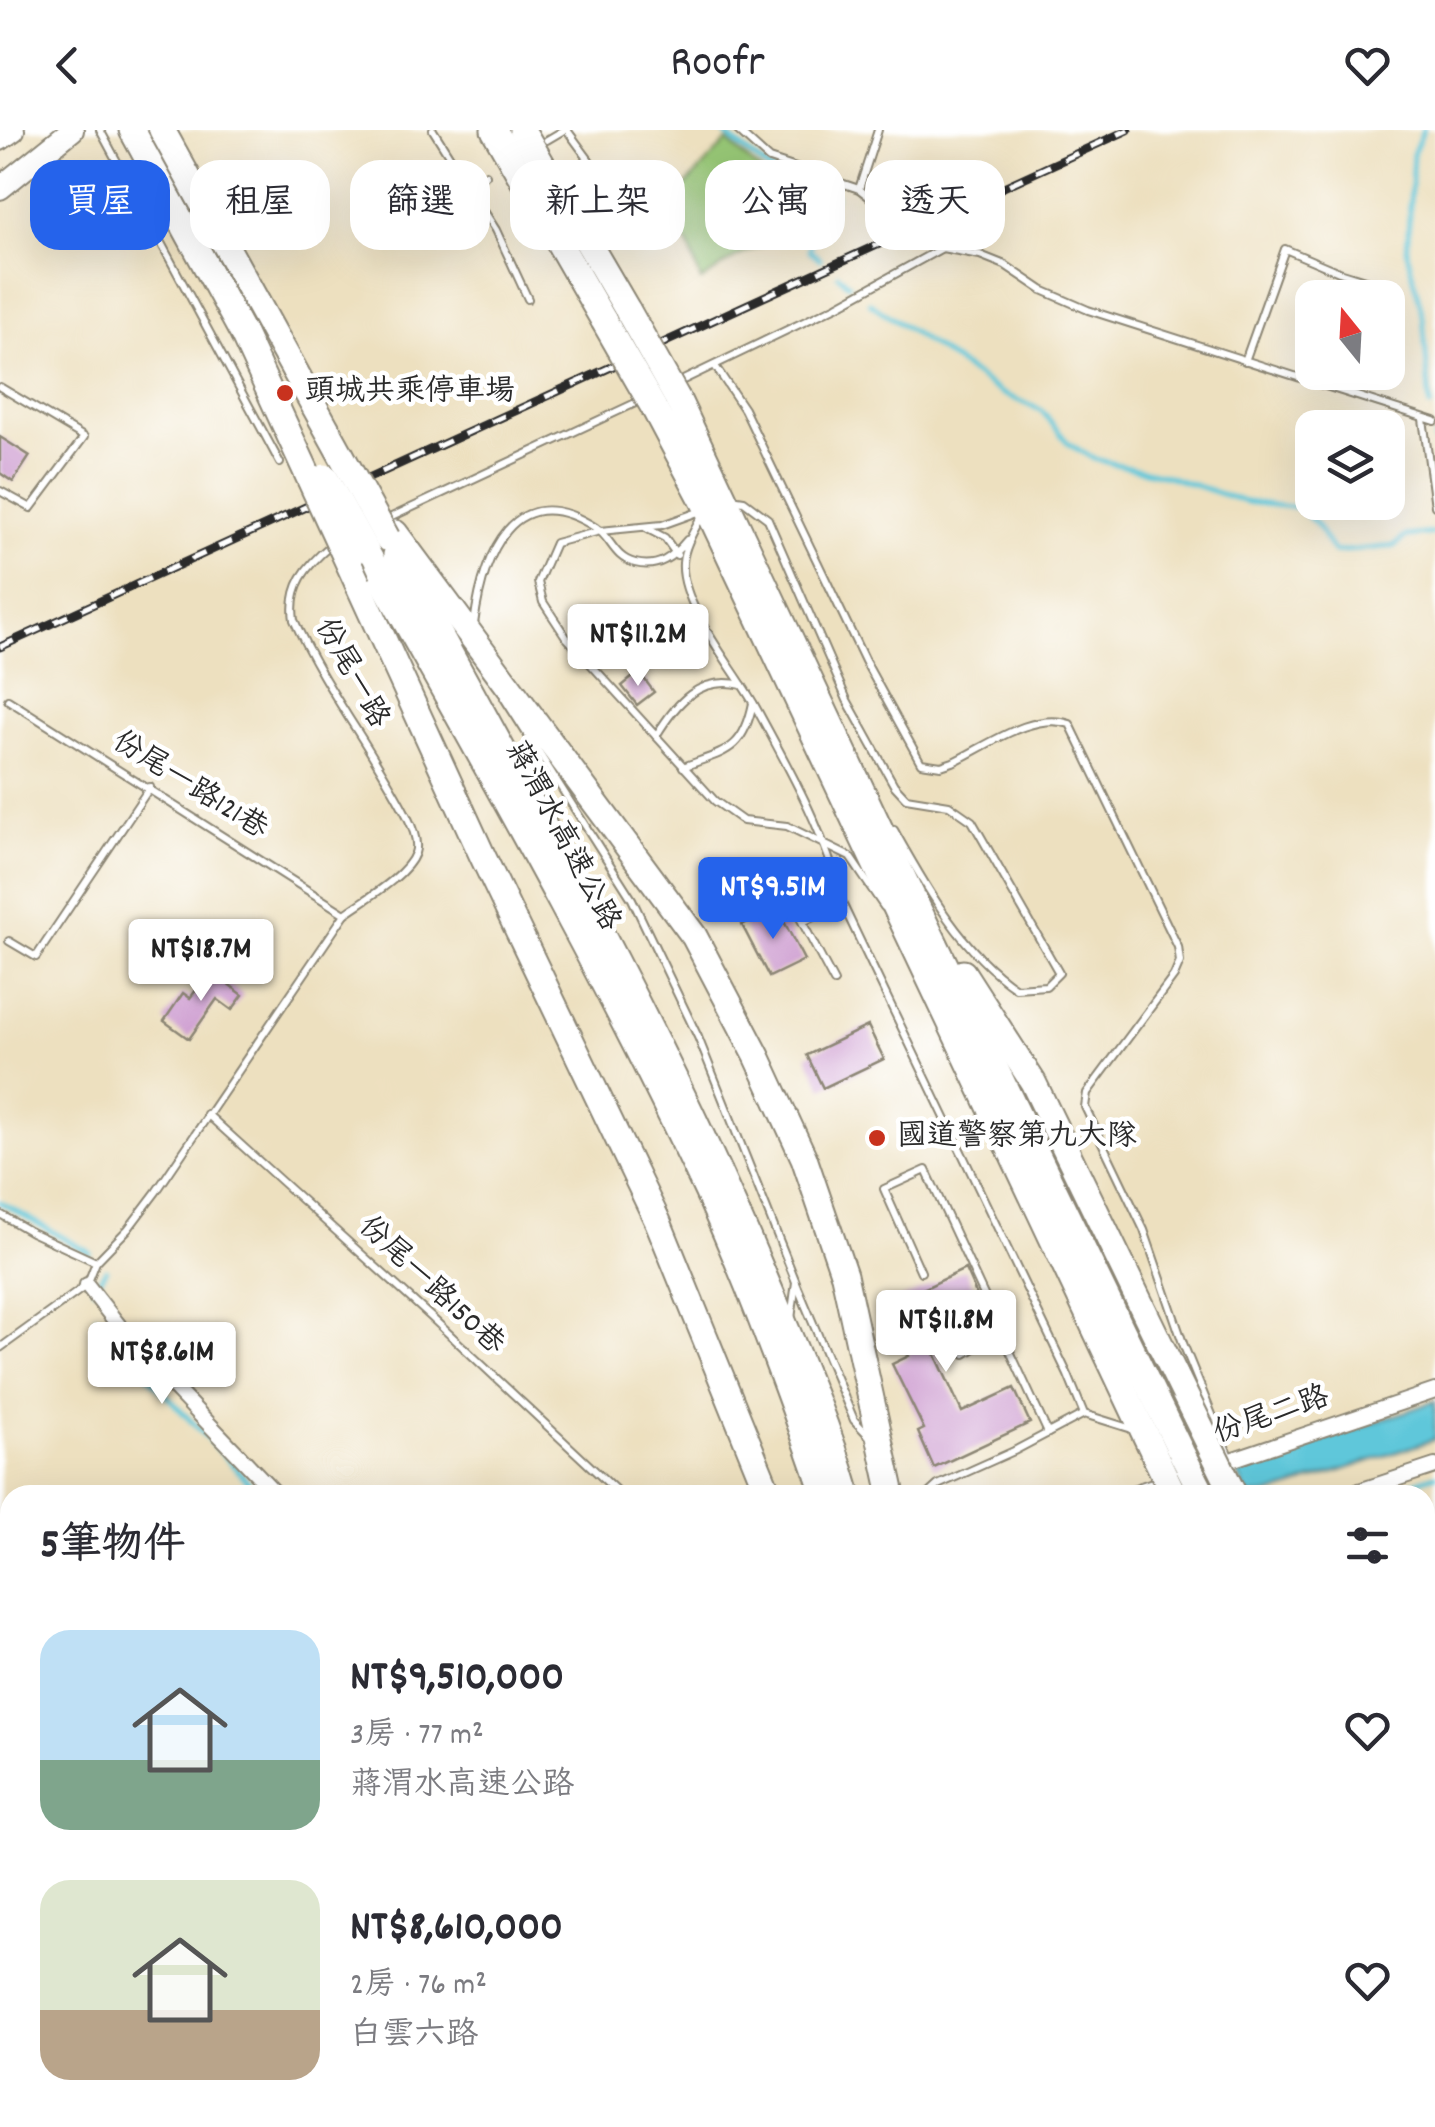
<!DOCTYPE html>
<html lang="zh-TW">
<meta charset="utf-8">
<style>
body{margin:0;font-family:Dekko,"LXGW WenKai TC",sans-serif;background:#f7f7f7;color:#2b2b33;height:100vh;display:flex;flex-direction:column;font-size:38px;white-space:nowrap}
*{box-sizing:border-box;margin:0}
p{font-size:32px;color:#7c7c81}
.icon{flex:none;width:55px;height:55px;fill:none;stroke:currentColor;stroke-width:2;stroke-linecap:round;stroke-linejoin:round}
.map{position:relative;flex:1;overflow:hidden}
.sheet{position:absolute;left:0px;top:1355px;width:1435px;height:642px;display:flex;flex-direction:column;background:#fff;border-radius:30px 30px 0 0;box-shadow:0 10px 40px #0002}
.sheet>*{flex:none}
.top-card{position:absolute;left:30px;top:30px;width:1375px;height:90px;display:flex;gap:20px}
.needle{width:65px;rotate:342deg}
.controls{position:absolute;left:1295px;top:150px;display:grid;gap:20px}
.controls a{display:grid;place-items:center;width:110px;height:110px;border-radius:20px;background:#fff;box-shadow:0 10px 40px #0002;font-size:50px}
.price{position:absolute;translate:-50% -85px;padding:0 22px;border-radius:10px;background:#fff;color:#222;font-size:32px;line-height:65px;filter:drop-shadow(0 2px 5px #0008)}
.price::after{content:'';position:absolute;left:50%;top:60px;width:30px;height:22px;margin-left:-15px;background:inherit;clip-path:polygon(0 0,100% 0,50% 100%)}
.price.selected{background:#2563eb;color:#fff}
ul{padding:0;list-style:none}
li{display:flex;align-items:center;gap:30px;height:250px;padding:0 40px}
li span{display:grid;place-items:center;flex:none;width:280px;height:200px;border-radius:30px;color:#555}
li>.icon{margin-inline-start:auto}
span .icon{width:120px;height:120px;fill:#fffc;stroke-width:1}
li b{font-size:42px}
h2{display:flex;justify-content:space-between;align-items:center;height:120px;padding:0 40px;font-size:42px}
.tag{padding:0 35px;border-radius:30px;background:#fff;box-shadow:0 10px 40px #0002;font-size:35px;line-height:90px}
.tag.selected{background:#2563eb;color:#fff}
header{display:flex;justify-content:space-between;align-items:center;height:130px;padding:0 40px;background:#fff;font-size:45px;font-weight:600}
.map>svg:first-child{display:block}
.green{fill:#96c675;stroke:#607850;stroke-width:2.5}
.water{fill:#5ec7da;stroke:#447982;stroke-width:2.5}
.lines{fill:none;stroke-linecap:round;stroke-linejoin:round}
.stream{stroke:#5ec7da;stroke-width:5}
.canal{stroke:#5ec7da;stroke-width:18}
.building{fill:#ce9dd0}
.service-casing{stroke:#8c8675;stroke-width:10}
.minor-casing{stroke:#8c8675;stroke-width:18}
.primary-casing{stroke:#8c8675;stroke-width:26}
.motorway-casing{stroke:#8c8675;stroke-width:29}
.service{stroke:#fff;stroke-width:6}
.minor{stroke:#fff;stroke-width:14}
.primary{stroke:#fff;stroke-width:22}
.motorway{stroke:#fff;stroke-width:25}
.rail-casing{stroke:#2b2b2b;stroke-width:9}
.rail{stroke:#fff;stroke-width:5;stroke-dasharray:15;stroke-linecap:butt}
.motorway-bridge-casing{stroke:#8c8675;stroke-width:29;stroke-linecap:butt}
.motorway-bridge{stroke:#fff;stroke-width:25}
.poi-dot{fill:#c8321e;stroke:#fff;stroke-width:4}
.labels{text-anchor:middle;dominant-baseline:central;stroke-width:9;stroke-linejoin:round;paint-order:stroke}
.poi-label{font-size:30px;fill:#2b2b2b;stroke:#fff;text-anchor:start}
.street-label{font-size:30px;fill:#2b2b2b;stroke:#fff}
</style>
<header><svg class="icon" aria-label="back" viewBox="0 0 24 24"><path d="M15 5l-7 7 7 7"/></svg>Roofr<svg class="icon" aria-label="heart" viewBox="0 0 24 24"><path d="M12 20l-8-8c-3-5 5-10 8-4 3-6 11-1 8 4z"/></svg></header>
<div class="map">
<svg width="1435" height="1997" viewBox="0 0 1435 1997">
<rect width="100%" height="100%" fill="#fff"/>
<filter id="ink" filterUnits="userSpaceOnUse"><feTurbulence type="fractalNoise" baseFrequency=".01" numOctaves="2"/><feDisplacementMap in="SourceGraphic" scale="20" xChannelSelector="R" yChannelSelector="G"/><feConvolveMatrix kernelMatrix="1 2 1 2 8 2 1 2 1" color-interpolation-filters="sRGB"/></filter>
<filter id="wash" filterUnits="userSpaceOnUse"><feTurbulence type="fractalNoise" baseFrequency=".0048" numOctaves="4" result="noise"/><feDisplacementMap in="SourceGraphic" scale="40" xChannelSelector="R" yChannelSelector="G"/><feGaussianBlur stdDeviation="2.25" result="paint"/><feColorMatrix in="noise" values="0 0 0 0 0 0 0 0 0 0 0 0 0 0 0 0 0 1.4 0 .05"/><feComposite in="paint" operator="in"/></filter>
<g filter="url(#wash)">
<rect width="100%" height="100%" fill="#ede0bf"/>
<polygon class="green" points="727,11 771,51 815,69 804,96 736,127 701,151 688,113 655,89"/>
<polygon class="water" points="1435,1271 1435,1309 1269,1365 1247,1365 1237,1341"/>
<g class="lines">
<g class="stream">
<polyline points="720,0 768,39 835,65 814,103 809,120 820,129"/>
<polyline points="1423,0 1413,24 1407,122 1423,186 1430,276"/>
<polyline points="838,145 849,154"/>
<polyline points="870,173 1001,263 1041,280 1069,314 1094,329 1167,346 1245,372 1299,378 1316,394 1334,422 1394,416 1406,406 1435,403"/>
<polyline points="1435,307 1435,312"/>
<polyline points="0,1072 90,1123"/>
<polyline points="94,1158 106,1139"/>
<polyline points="96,1187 125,1220"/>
<polyline points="137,1234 261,1365"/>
<polyline points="1378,1365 1435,1345"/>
</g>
<polyline class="canal" points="158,1997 165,1988"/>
</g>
<g id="blocks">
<g class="building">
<polygon points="0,307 30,326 13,352 0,343"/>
<polygon points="639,542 654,562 637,575 622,556"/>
<polygon points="777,778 804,830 769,847 742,795"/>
<polygon points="211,841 243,865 232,880 217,869 189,909 164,891 183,863 190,868"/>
<polygon points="868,896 884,929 823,958 807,925"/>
<polygon points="965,1139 981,1175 925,1202 962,1282 1014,1258 1030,1293 934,1338 918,1302 924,1299 892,1234 909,1226 885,1177"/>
</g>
</g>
</g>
<g filter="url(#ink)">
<use href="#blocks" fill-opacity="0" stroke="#8c8675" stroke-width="2.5"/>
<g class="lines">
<defs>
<g id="service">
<polyline points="100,0 280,333"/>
<polyline points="433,0 496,100 528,169"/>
<polyline points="567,0 642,102"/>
<polyline points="737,0 769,29 859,59 912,100 942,118 980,125 1005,135 1042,160 1088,180 1435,291"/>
<polyline points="547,10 564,0"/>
<polyline points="468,56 486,45"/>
<polyline points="859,59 878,0"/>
<polyline points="1245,231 1285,119 1339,142 1394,159"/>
<path d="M715,236L744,279L865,531L921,633L941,636L953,632C987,616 1033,581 1070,594L1178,817L1180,832L1174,846L1087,963L1085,977L1144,1100L1184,1216L1230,1329"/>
<polyline points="677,253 837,176 942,118"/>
<polyline points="0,257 84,307 31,378 0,361"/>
<polyline points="1423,289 1435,376"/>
<path d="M731,369L744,371L768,389L847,570L894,655L906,668L949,675L972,691L1059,843L1046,856L1016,858C961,821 926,757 894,700"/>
<polyline points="701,381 662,395 600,401 555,413 538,452 543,472 566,507 715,671 743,691 787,696 850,727 884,777"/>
<path d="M703,384C695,399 684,416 683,433C680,476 735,539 755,576C790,640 826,703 842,773L1068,1245L1084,1284L1132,1299"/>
<polyline points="383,391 644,269"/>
<polyline points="646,398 665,408 677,425"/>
<path d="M474,494C483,426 513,344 596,398C612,409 613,427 635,433C658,439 673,427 687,410"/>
<polyline points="504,568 632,769 698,907 796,1152 791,1189"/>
<polyline points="8,570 345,784"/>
<path d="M656,606C676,573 699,545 742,555"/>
<path d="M683,637C725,621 743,622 753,573"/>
<polyline points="791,771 834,852"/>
<polyline points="803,792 842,773"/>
<polyline points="9,811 36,827 150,657"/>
<polyline points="207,984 431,1187 621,1365"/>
<polyline points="0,1084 31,1102 96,1132"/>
<polyline points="921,1142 884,1059 926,1040 1048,1303"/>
<polyline points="796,1153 854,1290 870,1307"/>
<path d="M0,1218L87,1155L96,1132L128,1099L156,1062L345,784C364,770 407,746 415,723C419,712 412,696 407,686C373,619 325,559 294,490C289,456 306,436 331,415"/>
<polyline points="965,1224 1002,1201"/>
<polyline points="927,1365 938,1355 1014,1321 1084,1284"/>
<polyline points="0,1536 7,1524"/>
<polyline points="0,1670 10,1680"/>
<polyline points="0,1961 10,1969"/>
<polyline points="32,1988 43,1997"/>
<polyline points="528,1988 535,1997"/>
<polyline points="1093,1988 1096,1997"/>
<polyline points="1266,1988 1270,1997"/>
<polyline points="109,1997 116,1988"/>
</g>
<g id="minor">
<polyline points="87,1155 138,1220 277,1365"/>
<polyline points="1213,1336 1435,1261"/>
<polyline points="1127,1365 1174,1349"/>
<polyline points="1347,1365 1435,1336"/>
<polyline points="1425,1466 1435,1481"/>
<polyline points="189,1997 196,1988"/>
<polyline points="811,1997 812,1988"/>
</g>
<g id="primary">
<polyline points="0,9 13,0"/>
<polyline points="0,58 72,0"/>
</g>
<g id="motorway">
<polyline points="132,0 243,204"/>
<polyline points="494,0 604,191"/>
<polyline points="522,0 628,181"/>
<polyline points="677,268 894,729 1181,1322"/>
<polyline points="654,278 707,378 1157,1330"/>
<polyline points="395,403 694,806 757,926 804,1028 844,1145 892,1365"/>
<path d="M365,419C483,630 604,841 707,1061C752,1159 790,1263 825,1365"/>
<path d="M396,425C524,660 657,892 761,1139C792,1213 826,1288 848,1365"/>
<polyline points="358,454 483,727 658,1092 769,1365"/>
<polyline points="963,843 1033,952 1162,1218"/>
<polyline points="1425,1774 1435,1797"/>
<polyline points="1425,1850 1435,1881"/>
<polyline points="1425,1917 1435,1947"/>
<polyline points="970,1988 972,1997"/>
<polyline points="993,1988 995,1997"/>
<polyline points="1040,1988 1042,1997"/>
<polyline points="1414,1988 1417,1997"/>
<polyline points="871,1997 873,1988"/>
<polyline points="935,1997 936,1988"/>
</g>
</defs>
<use href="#service" class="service-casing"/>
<use href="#minor" class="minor-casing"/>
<use href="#primary" class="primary-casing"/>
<use href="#motorway" class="motorway-casing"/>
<use href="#service" class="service"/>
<use href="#minor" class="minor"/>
<use href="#primary" class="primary"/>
<use href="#motorway" class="motorway"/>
<defs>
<polyline id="rail" points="0,517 1128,0"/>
</defs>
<use href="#rail" class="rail-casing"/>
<use href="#rail" class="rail"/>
<defs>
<g id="motorway-bridge">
<polyline points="162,0 387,408"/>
<polyline points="628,181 677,268"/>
<polyline points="604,191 654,278"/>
<polyline points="243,204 358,454"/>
<polyline points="325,347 365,419"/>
<polyline points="1162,1218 1234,1365"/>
<polyline points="1181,1322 1203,1365"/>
<polyline points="1157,1330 1174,1365"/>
</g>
</defs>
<use href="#motorway-bridge" class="motorway-bridge-casing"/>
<use href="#motorway-bridge" class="motorway-bridge"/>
</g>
</g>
<g class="poi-dot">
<circle cx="285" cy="263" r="10"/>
<circle cx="877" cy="1008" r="10"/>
</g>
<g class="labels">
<g class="poi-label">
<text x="305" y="263">頭城共乘停車場</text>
<text x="897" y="1008">國道警察第九大隊</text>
</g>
<g class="street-label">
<text transform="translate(350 544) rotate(61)">份尾一路</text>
<text transform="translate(189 657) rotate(32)">份尾一路121巷</text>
<text transform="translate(561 707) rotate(62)">蔣渭水高速公路</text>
<text transform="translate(430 1157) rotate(43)">份尾一路150巷</text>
<text transform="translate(1272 1287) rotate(-19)">份尾二路</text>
</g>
</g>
</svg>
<div class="controls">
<a><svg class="needle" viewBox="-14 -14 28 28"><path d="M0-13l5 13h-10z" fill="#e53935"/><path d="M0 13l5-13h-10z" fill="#7c7c81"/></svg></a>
<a><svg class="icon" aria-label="layers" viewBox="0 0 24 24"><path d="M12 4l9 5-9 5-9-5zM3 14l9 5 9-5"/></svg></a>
</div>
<b class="price" style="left:638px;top:559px">NT$11.2M</b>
<b class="price selected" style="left:773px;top:812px">NT$9.51M</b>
<b class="price" style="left:201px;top:874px">NT$18.7M</b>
<b class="price" style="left:946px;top:1245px">NT$11.8M</b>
<b class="price" style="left:162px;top:1277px">NT$8.61M</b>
<div class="top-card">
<a class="tag selected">買屋</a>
<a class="tag">租屋</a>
<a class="tag">篩選</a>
<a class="tag">新上架</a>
<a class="tag">公寓</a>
<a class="tag">透天</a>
</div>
<section class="sheet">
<h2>5筆物件<svg class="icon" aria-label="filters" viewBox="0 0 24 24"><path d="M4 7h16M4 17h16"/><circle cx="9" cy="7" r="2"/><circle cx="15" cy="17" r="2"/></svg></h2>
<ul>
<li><span style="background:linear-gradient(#bfe0f5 65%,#7fa58c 0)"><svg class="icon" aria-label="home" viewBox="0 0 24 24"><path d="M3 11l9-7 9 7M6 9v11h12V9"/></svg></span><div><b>NT$9,510,000</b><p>3房 · 77 m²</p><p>蔣渭水高速公路</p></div><svg class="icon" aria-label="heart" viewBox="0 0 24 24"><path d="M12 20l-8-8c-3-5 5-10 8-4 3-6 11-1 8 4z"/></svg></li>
<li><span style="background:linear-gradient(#dfe7d0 65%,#b9a48a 0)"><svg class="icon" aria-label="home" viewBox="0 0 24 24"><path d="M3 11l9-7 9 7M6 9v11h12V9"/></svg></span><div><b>NT$8,610,000</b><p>2房 · 76 m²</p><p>白雲六路</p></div><svg class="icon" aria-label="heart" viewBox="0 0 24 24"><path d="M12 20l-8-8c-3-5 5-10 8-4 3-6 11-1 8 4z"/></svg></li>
</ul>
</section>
</div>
